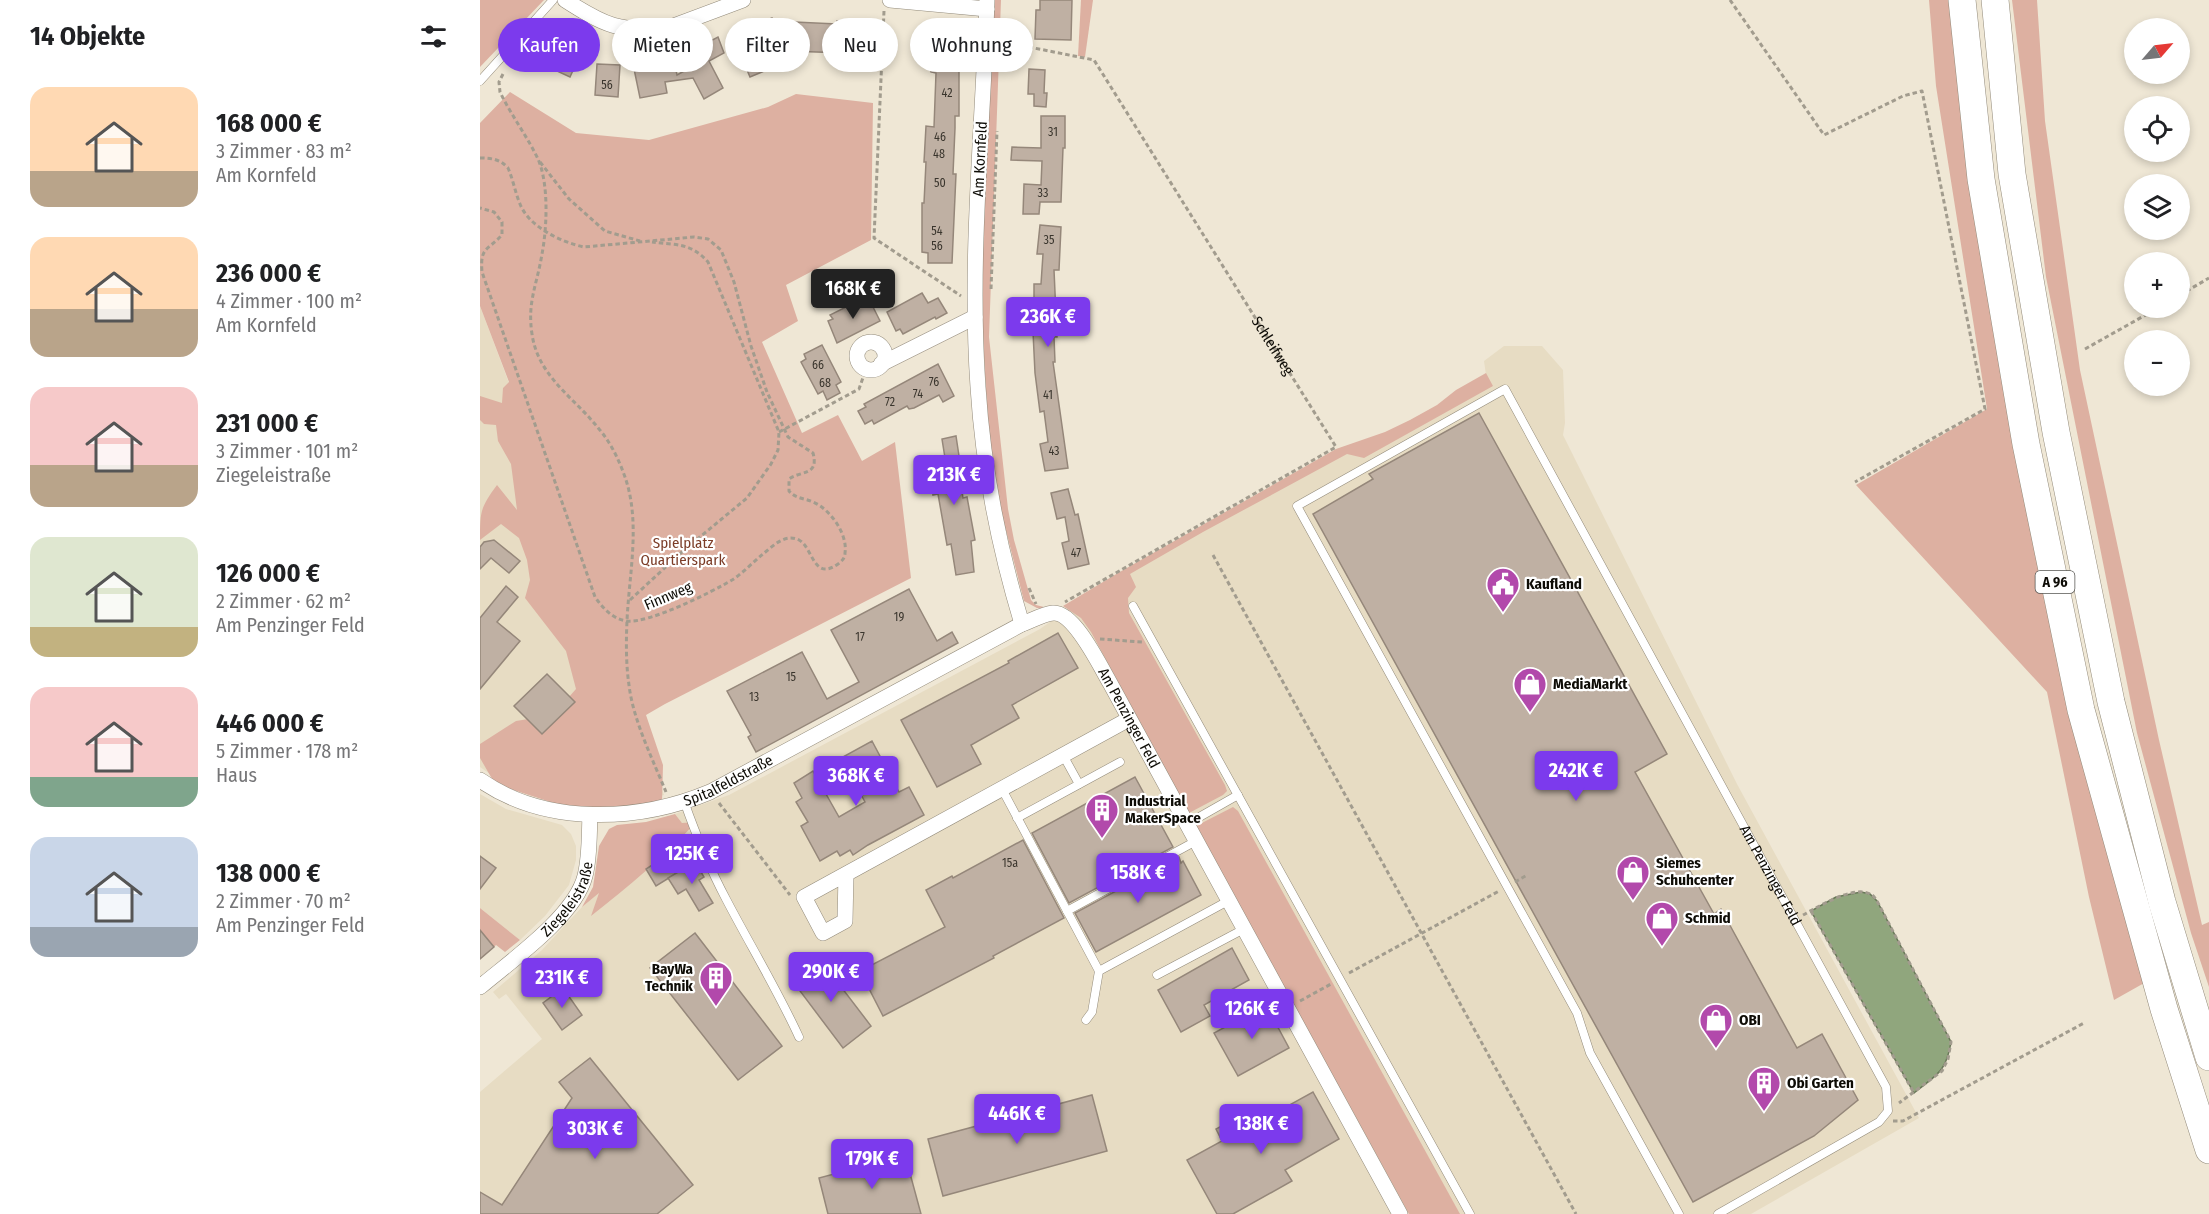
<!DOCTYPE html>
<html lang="de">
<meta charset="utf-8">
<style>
body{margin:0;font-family:"Fira Sans Condensed",sans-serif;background:#f6f6f6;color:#202124;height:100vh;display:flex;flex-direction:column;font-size:22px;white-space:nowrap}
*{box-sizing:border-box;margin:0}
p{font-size:20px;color:#757577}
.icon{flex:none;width:33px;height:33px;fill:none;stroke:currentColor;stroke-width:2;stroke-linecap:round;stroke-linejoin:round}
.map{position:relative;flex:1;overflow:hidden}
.panel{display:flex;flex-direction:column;background:#fff;width:480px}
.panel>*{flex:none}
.top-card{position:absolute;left:18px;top:18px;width:570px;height:54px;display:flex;gap:12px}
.needle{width:39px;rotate:62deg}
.fabs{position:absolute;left:1644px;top:18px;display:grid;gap:12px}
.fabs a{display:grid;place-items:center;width:66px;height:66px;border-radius:50%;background:#fff;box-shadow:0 3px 9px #0003;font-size:30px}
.price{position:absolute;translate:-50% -51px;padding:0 14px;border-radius:6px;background:#7c3aed;color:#fff;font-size:20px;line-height:39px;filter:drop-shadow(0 2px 3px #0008)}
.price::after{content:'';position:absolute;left:50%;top:36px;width:18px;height:14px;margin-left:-9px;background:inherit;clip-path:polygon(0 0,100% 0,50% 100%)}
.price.current{background:#222;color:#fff}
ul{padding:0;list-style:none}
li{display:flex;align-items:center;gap:18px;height:150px;padding:0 30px}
li span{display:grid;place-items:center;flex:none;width:168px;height:120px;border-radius:18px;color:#555}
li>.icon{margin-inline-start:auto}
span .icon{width:72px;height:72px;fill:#fffc;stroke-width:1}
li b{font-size:26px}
h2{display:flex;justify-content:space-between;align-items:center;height:72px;padding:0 30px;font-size:26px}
.pill{padding:0 21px;border-radius:27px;background:#fff;box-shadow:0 3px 9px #0003;font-size:21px;line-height:54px}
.pill.current{background:#7c3aed;color:#fff}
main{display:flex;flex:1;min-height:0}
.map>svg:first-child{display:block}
.built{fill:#e7dcc3}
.green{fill:#ddb0a1}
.water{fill:#90a67d;stroke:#697859;stroke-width:1.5}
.building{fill:#bfb0a3;stroke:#95877a;stroke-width:1.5}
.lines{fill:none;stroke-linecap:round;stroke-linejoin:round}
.lane-casing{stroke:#928a7a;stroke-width:9}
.street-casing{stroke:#928a7a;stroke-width:16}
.highway-casing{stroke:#928a7a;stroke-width:28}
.path{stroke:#a29c8e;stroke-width:3;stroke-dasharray:4.5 3;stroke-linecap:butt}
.lane{stroke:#fff;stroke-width:8}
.street{stroke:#fff;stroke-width:15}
.highway{stroke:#fff;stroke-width:27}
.labels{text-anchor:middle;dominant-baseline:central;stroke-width:4.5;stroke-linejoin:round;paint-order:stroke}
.number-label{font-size:12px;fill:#3a352d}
.shield{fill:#fff;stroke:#565551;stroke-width:1.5}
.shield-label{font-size:14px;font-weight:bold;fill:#0e0c06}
.street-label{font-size:15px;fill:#0e0c06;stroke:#fff}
.park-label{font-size:15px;fill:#7b3c27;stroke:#fff}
.poi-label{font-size:15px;font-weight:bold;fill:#0e0c06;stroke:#fff;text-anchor:start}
</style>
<main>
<section class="panel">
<h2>14 Objekte<svg class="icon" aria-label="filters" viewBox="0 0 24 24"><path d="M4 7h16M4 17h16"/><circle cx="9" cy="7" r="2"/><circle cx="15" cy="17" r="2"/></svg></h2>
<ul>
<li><span style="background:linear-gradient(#ffd9b3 70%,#b9a48a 0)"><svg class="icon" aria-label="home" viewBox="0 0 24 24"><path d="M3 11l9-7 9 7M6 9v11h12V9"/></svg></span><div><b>168 000 €</b><p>3 Zimmer · 83 m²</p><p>Am Kornfeld</p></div></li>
<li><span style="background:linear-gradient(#ffd9b3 60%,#b9a48a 0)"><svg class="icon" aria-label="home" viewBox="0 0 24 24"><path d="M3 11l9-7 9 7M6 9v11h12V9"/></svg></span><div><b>236 000 €</b><p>4 Zimmer · 100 m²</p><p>Am Kornfeld</p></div></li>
<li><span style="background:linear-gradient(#f6c9c9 65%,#b9a48a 0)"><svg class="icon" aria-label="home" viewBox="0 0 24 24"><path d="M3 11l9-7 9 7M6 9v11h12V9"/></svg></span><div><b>231 000 €</b><p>3 Zimmer · 101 m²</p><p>Ziegeleistraße</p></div></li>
<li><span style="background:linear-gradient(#dfe7d0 75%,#c2b280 0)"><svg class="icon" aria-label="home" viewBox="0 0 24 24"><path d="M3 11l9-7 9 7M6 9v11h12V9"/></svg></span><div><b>126 000 €</b><p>2 Zimmer · 62 m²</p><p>Am Penzinger Feld</p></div></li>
<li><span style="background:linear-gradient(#f6c9c9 75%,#7fa58c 0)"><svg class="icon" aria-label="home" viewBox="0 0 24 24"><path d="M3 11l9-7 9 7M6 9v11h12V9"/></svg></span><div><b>446 000 €</b><p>5 Zimmer · 178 m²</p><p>Haus</p></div></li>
<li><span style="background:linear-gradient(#c9d6e8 75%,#9aa5b1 0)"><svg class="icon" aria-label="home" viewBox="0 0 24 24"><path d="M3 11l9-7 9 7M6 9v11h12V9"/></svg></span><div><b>138 000 €</b><p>2 Zimmer · 70 m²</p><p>Am Penzinger Feld</p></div></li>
</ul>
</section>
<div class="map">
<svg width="1729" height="1214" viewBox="0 0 1729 1214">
<rect width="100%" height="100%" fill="#efe7d5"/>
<g class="built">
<polygon points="0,306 184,795 163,800 23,783 0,767"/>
<polygon points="1024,346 1062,346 1083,370 1085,423 1083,435 1257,784 1439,1118 1271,1214 0,1214 0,1092 62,1039 26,994 19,999 13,992 62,950 102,907 202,823 195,814 249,795 560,629 597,603 857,449 906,433 957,406 1006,375 1004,361"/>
<polygon points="0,794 26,809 82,825 91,834 96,846 96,860 89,885 65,916 40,940 0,908"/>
</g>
<g class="green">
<polygon points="0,0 64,0 0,67"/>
<polygon points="512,0 521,0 509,337 528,509 534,540 551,600 556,605 572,609 557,608 544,601 523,519 512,457 508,425 501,305"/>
<polygon points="601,0 613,0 605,57 598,56"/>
<polygon points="1449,0 1473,0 1482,94 1666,982 1634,1000 1609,897 1567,692 1376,485 1507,409 1456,86"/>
<polygon points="1532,0 1557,0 1565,121 1600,370 1679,740 1722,925 1729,922 1729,987 1711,933 1657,733 1566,277"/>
<path d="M30,92L96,133L169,140L288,107L316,94L393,103L391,240L306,285L318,321L282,342L322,433L358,415L382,461L415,442L431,578L185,704L166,715L183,765L182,802L145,810L83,806L15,784L0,758V744L36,721L73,715L96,689L86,651L45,598L50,580L47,560L39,538L21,524L0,540C0,512 0,508 17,485L37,510L31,464L18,441L16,425L4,424L0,420V396L22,403L23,388L29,382L0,306V123Z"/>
<polygon points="1006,373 1013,386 884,458 867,454 723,532 650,574 656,587 648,598 649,613 745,785 747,791 743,795 709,813 611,632 601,618 583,606 638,573 856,449 905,432 930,420 957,405 976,390"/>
<polygon points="753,807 758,811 980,1214 929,1214 716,826"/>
<path d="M195,814L202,823L216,822C184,857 148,887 111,916L119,893L102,907L113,887L119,846L129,829L137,825L166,822Z"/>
<polygon points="0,908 40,940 25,952 16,945 14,947 6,937 0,941"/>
</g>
<path class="water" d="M1381,892L1390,894L1397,901L1471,1042C1466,1073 1456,1075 1434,1093L1331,911L1356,897Z"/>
<g class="building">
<polygon points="560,0 592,0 591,40 555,39 556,10 560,10"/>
<polygon points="292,18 293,21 357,24 357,21 388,22 387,31 395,31 394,54 308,51 308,47 279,46 289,69 270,77 259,51 274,45 268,27"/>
<polygon points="452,32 473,33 473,35 479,35 479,116 475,116 475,128 473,174 476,174 472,263 448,263 448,253 442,252 442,203 444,203 446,162 444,162 446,126 454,127 456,73 451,72"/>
<polygon points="80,36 103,48 90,77 66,66"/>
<polygon points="238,37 244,53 229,61 243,88 224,99 213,78 185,82 187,93 160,98 153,64 181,59 181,62 194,60 197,75 222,61 215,49"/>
<polygon points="117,64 140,65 138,97 115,95"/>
<polygon points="549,69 565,70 564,93 567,93 566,107 554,106 554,94 548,94"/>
<polygon points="561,116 585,116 585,148 583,148 581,202 560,202 559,214 543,214 544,184 561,185 562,161 531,160 532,147 561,148"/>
<polygon points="560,225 581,227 579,270 574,270 577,337 574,337 575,362 573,362 588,468 565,471 560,444 568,442 564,411 560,412 555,373 552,311 554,311 554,284 561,284 563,254 557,254"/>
<polygon points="442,293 448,303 458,298 467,313 456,319 455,317 423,334 420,329 416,331 407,312"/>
<polygon points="384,298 385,301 389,299 400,321 357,343 348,321 353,319 350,315"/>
<polygon points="342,345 361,382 356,385 360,393 347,400 343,391 338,394 321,362 326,359 324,354"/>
<polygon points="458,364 474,396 463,402 459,395 434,408 429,409 427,406 394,424 392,420 385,424 378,411 386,407 384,404"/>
<polygon points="999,413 1187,754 1155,772 1234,914 1241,909 1317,1048 1342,1034 1378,1100 1334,1136 1213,1202 833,514 893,479 889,474"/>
<polygon points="476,436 479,456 477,456 483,498 487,497 495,540 491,541 494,572 476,575 471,544 467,545 458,494 453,495 448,461 465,458 462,439"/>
<polygon points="588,489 595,515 598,514 609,564 588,569 582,543 589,541 585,517 577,519 571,493"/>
<polygon points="14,540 40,561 29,573 11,558 0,569 0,547 4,542"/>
<polygon points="26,586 38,597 17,622 40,641 0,689 0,618"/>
<polygon points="429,589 457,641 472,632 478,643 276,752 268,737 271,735 247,691 322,652 347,699 379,682 351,630"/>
<polygon points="578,633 598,668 532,705 539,718 491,745 501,764 457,787 421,720 529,663 528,661"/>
<polygon points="67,674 95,702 62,734 34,706"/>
<polygon points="392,741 419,792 429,787 444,815 388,845 373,855 370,850 360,856 357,851 340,861 321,826 328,822 316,802 322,798 314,783 333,771 359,817 385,802 361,758"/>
<polygon points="655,777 693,847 589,903 552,833"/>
<polygon points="543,840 584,918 513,956 514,958 403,1016 380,971 465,927 446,890 472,876 473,878"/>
<polygon points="0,856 16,868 0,889"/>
<polygon points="186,856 197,873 176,886 166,869"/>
<polygon points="699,857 701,863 703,861 721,895 616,952 595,913"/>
<polygon points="215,862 224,877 219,880 233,903 219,911 206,889 198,894 188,878"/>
<polygon points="0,930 14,947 0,959"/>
<polygon points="215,933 302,1046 258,1080 170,968"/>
<polygon points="752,948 769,980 724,1005 730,1016 701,1032 678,990"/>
<polygon points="339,958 391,1026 363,1048 311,979"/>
<polygon points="83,988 102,1015 82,1030 63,1003"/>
<polygon points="786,1005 809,1048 758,1076 734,1033"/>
<polygon points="110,1058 213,1185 177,1214 0,1214 0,1192 22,1205 92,1098 79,1082"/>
<polygon points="833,1092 859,1139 805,1170 812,1181 753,1214 737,1214 707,1160 742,1141 736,1129 758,1117 766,1129"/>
<polygon points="612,1095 627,1151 463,1196 448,1139"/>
<polygon points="425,1155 441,1214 348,1214 339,1178"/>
</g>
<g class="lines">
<defs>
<g id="lane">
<polyline points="0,81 73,0"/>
<polyline points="653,606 990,1214"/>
<polyline points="583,755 599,784"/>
<polyline points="522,789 619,971"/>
<path d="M204,801C216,835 229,867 246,899C270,945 297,989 319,1037"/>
<polyline points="537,818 640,762"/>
<polyline points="707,824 758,795"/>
<polyline points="587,911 716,841"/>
<polyline points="677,975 764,929"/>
<polyline points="606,1020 612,1012 619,971 748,901"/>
<path id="s2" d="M1199,1214L1110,1053L1097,1013L817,506L1025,389L1406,1087L1408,1111L1399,1122L1238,1214"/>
</g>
<g id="street">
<path d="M85,0C124,25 140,33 188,28L263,0"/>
<polyline points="410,0 507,9"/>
<path d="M507,0C503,129 489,258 498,387C503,467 519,548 542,624"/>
<circle cx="391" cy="356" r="14"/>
<polyline points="401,364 495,317"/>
<path id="s3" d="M0,780C66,826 158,822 230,792L542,624C551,621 563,614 573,613C594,611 620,666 630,683L920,1214"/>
<path d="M366,874L365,921L343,933L324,897C432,838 540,778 649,719"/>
<path id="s4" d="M0,987C32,960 95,916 105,876C110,856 109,835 110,815"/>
</g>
<g id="highway">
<polyline points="1482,0 1501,179 1546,444 1601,710 1684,1009 1729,1150"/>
<polyline points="1515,0 1532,174 1576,432 1631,702 1682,902 1729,1057"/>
</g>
</defs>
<use href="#lane" class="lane-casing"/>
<use href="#street" class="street-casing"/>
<use href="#highway" class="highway-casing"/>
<g class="path">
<polyline points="1250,0 1344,135 1423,96 1442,91 1505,409 1375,482"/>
<polyline points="404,11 394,238 481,296"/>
<path id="s1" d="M519,41L614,60L856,447L585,602"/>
<path d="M23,74L19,82L20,92C31,115 47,136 58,159C69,184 67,228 62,254C57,285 47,302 52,334C58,377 95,398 119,429C131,443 139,460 145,477C161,523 149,574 147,621C146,642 146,665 149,685C153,720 173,760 186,792"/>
<path d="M0,158C11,158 20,159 28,168C33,179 35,192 40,204C49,227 81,242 104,247L214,237L228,239L241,250L254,282L271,346L287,392L308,437L333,453C339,476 322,470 309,479V491C316,499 324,498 333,502C350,509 368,534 365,553C365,558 362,561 358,564C333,582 333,547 319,540C305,533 293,546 283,554C273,562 263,573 252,580C232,592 168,624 147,621C132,619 123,608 115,597L2,272C0,247 7,251 22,235V222L14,212L0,208"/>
<polyline points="60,162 89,199 125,231 160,241"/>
<polyline points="511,289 517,131"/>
<polyline points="1700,295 1729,278"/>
<polyline points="1605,349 1678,308"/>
<polyline points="299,432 379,389 386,369"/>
<polyline points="733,555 1096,1214"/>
<polyline points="549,588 556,604"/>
<path d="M150,600L203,551L267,498L291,464L298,450L299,432L228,262C211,243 197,245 172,242"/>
<polyline points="620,639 662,642"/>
<polyline points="239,803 310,895"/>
<polyline points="1035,882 1047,875"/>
<polyline points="1331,911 1434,1093"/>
<path d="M1323,915C1338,907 1373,885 1390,894C1393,895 1395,898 1397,901L1471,1042L1468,1059L1462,1071L1419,1103"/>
<polyline points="869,973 1019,891"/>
<polyline points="820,1001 851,984"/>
<polyline points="1413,1121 1423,1121 1604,1023"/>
</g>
<use href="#lane" class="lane"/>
<use href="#street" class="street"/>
<use href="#highway" class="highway"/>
</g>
<defs>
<symbol id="civic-pin" viewBox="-11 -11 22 30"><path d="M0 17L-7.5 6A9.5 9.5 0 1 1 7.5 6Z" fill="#b249ab" stroke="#fff"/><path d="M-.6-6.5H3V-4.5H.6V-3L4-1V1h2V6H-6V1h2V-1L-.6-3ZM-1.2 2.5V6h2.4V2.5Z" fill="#fff"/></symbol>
<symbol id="shop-pin" viewBox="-11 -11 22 30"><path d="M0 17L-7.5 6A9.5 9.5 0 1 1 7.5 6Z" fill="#b249ab" stroke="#fff"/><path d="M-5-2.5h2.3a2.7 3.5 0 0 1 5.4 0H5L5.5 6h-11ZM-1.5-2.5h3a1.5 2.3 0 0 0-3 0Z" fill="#fff"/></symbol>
<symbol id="building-pin" viewBox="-11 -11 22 30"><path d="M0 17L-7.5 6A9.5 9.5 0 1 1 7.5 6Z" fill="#b249ab" stroke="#fff"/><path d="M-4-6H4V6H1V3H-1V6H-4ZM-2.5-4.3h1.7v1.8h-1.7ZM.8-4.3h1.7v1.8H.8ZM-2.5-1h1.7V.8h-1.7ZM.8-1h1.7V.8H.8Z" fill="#fff"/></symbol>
</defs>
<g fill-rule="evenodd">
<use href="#civic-pin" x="1004" y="565" width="38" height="52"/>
<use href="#shop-pin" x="1031" y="665" width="38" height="52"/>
<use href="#building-pin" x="603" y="791" width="38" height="52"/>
<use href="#shop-pin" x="1134" y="853" width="38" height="52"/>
<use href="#shop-pin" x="1163" y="899" width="38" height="52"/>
<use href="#building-pin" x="217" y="959" width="38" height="52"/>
<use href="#shop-pin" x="1217" y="1001" width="38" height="52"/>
<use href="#building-pin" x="1265" y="1064" width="38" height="52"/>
</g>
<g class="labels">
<g class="number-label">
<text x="127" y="85">56</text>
<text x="467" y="93">42</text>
<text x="573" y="132">31</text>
<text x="460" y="137">46</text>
<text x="459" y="154">48</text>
<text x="460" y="183">50</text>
<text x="563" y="193">33</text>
<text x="457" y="231">54</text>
<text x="569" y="240">35</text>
<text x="457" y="246">56</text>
<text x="338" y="365">66</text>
<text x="454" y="382">76</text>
<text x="345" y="383">68</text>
<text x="438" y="394">74</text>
<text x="568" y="395">41</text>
<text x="410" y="402">72</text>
<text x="574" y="451">43</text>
<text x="596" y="553">47</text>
<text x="419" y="617">19</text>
<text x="380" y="637">17</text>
<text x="311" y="677">15</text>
<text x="274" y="697">13</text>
<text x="530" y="863">15a</text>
</g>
<rect class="shield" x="1555.5" y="571" width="39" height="22" rx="4.5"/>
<g class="shield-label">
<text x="1575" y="582">A 96</text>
</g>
<g class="street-label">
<text transform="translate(500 159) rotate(-87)">Am Kornfeld</text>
<text stroke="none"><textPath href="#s1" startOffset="434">Schleifweg</textPath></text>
<text transform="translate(188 596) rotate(-23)">Finnweg</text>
<text stroke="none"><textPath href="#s3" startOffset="760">Am Penzinger Feld</textPath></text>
<text stroke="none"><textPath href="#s3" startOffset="261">Spitalfeldstraße</textPath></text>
<text stroke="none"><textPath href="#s2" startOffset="1598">Am Penzinger Feld</textPath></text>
<text stroke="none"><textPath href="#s4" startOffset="126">Ziegeleistraße</textPath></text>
</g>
<g class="park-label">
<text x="203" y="543">Spielplatz<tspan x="203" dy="17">Quartierspark</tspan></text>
</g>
<g class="poi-label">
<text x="1046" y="584">Kaufland</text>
<text x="1073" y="684">MediaMarkt</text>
<text x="645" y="801">Industrial<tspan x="645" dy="17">MakerSpace</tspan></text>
<text x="1176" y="863">Siemes<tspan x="1176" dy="17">Schuhcenter</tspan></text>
<text x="1205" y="918">Schmid</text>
<text x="213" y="969" text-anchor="end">BayWa<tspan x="213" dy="17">Technik</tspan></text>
<text x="1259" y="1020">OBI</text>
<text x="1307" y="1083">Obi Garten</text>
</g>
</g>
</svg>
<div class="fabs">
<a><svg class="needle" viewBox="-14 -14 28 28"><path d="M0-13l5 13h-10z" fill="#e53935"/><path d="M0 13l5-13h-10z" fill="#757577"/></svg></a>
<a><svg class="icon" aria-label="locate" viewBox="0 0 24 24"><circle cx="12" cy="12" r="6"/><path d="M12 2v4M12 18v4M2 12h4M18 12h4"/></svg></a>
<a><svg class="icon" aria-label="layers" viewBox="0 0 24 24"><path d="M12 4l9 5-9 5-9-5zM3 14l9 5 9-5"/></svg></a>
<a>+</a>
<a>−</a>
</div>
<b class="price current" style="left:373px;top:320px">168K €</b>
<b class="price" style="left:568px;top:348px">236K €</b>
<b class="price" style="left:474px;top:506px">213K €</b>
<b class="price" style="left:1096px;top:802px">242K €</b>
<b class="price" style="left:376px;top:807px">368K €</b>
<b class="price" style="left:212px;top:885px">125K €</b>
<b class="price" style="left:658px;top:904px">158K €</b>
<b class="price" style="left:351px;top:1003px">290K €</b>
<b class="price" style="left:82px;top:1009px">231K €</b>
<b class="price" style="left:772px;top:1040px">126K €</b>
<b class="price" style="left:537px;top:1145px">446K €</b>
<b class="price" style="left:781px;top:1155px">138K €</b>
<b class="price" style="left:115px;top:1160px">303K €</b>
<b class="price" style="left:392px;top:1190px">179K €</b>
<div class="top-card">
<a class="pill current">Kaufen</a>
<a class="pill">Mieten</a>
<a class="pill">Filter</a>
<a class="pill">Neu</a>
<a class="pill">Wohnung</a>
</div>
</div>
</main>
